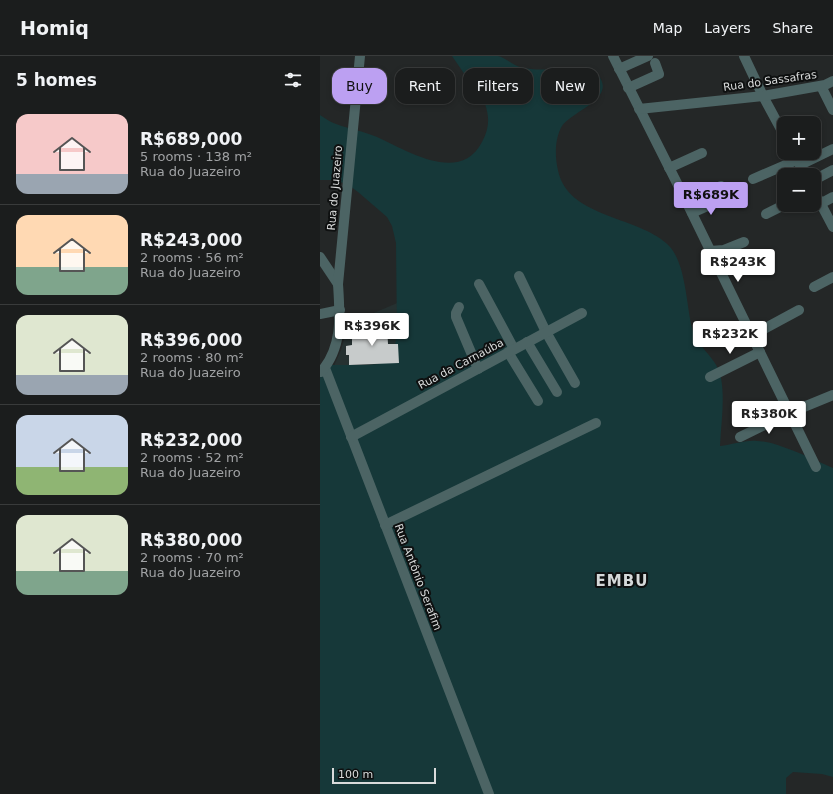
<!DOCTYPE html>
<meta charset="utf-8">
<style>
body{margin:0;font-family:"DejaVu Sans",sans-serif;background:#282a2a;color:#f1f3f6;height:100vh;display:flex;flex-direction:column;font-size:15px;white-space:nowrap}
*{box-sizing:border-box;margin:0}
p{font-size:13px;color:#a0a2a4}
.icon{flex:none;width:22px;height:22px;fill:none;stroke:currentColor;stroke-width:2;stroke-linecap:round;stroke-linejoin:round}
.map{position:relative;flex:1;overflow:hidden}
.panel{display:flex;flex-direction:column;background:#1b1d1d;width:320px}
.panel>*{flex:none}
.top-card{position:absolute;left:12px;top:12px;width:380px;height:36px;display:flex;gap:8px}
.controls{position:absolute;left:457px;top:60px;display:grid;gap:8px}
.controls a{display:grid;place-items:center;width:44px;height:44px;border-radius:8px;background:#1b1d1d;box-shadow:0 2px 6px #0003,0 0 0 1px #393b3b;font-size:20px}
.scale{position:absolute;left:12px;bottom:10px;width:104px;box-sizing:border-box;padding-left:4px;border:2px solid #d9dbdb;border-top:0;font-size:11px;line-height:14px;white-space:nowrap;color:#d9dbdb;-webkit-text-stroke:3px #0e1010;paint-order:stroke}
.price{position:absolute;translate:-50% -34px;padding:0 9px;border-radius:4px;background:#fff;color:#222;font-size:13px;line-height:26px;filter:drop-shadow(0 1px 2px #0008)}
.price::after{content:'';position:absolute;left:50%;top:24px;width:12px;height:9px;margin-left:-6px;background:inherit;clip-path:polygon(0 0,100% 0,50% 100%)}
.price.active{background:#bca0f2;color:#111}
ul{padding:0;list-style:none}
li{display:flex;align-items:center;gap:12px;height:100px;padding:0 16px}
li+li{border-top:1px solid #393b3b}
li span{display:grid;place-items:center;flex:none;width:112px;height:80px;border-radius:12px;color:#555}
li>.icon{margin-inline-start:auto}
span .icon{width:48px;height:48px;fill:#fffc;stroke-width:1}
li b{font-size:17px}
h2{display:flex;justify-content:space-between;align-items:center;height:48px;padding:0 16px;font-size:17px}
.tag{padding:0 14px;border-radius:12px;background:#1b1d1d;box-shadow:0 2px 6px #0003,0 0 0 1px #393b3b;font-size:14px;line-height:36px}
.tag.active{background:#bca0f2;color:#111}
header{display:flex;align-items:center;gap:24px;box-sizing:border-box;height:56px;padding:0 20px;background:#1b1d1d;border-bottom:1px solid #393b3b}
header strong{font-size:19px}
nav{display:flex;gap:22px;margin-inline-start:auto;font-size:14px}
main{display:flex;flex:1;min-height:0}
.map>svg:first-child{display:block}
.built{fill:#263131}
.green{fill:#163839}
.building{fill:#c7cbcb}
.lines{fill:none;stroke-linecap:round;stroke-linejoin:round}
.minor{stroke:#4c6464;stroke-width:10}
.labels{text-anchor:middle;dominant-baseline:central;stroke-width:4;stroke-linejoin:round;paint-order:stroke}
.street-label{font-size:11px;fill:#d9dbdb;stroke:#0e1010}
.district-label{font-size:15px;font-weight:bold;letter-spacing:1px;fill:#d5d9d9;stroke:#0e1010}
</style>
<header>
<strong>Homiq</strong>
<nav><a>Map</a><a>Layers</a><a>Share</a></nav>
</header>
<main>
<section class="panel">
<h2>5 homes<svg class="icon" aria-label="filters" viewBox="0 0 24 24"><path d="M4 7h16M4 17h16"/><circle cx="9" cy="7" r="2"/><circle cx="15" cy="17" r="2"/></svg></h2>
<ul>
<li><span style="background:linear-gradient(#f6c9c9 75%,#9aa5b1 0)"><svg class="icon" aria-label="home" viewBox="0 0 24 24"><path d="M3 11l9-7 9 7M6 9v11h12V9"/></svg></span><div><b>R$689,000</b><p>5 rooms · 138 m²</p><p>Rua do Juazeiro</p></div></li>
<li><span style="background:linear-gradient(#ffd9b3 65%,#7fa58c 0)"><svg class="icon" aria-label="home" viewBox="0 0 24 24"><path d="M3 11l9-7 9 7M6 9v11h12V9"/></svg></span><div><b>R$243,000</b><p>2 rooms · 56 m²</p><p>Rua do Juazeiro</p></div></li>
<li><span style="background:linear-gradient(#dfe7d0 75%,#9aa5b1 0)"><svg class="icon" aria-label="home" viewBox="0 0 24 24"><path d="M3 11l9-7 9 7M6 9v11h12V9"/></svg></span><div><b>R$396,000</b><p>2 rooms · 80 m²</p><p>Rua do Juazeiro</p></div></li>
<li><span style="background:linear-gradient(#c9d6e8 65%,#8fb573 0)"><svg class="icon" aria-label="home" viewBox="0 0 24 24"><path d="M3 11l9-7 9 7M6 9v11h12V9"/></svg></span><div><b>R$232,000</b><p>2 rooms · 52 m²</p><p>Rua do Juazeiro</p></div></li>
<li><span style="background:linear-gradient(#dfe7d0 70%,#7fa58c 0)"><svg class="icon" aria-label="home" viewBox="0 0 24 24"><path d="M3 11l9-7 9 7M6 9v11h12V9"/></svg></span><div><b>R$380,000</b><p>2 rooms · 70 m²</p><p>Rua do Juazeiro</p></div></li>
</ul>
</section>
<div class="map">
<svg width="513" height="738" viewBox="0 0 513 738">
<rect width="100%" height="100%" fill="#242727"/>
<polygon class="built" points="82,245 79,307 13,312 21,294 28,268"/>
<path class="green" d="M132,0C145,0 165,0 178,0C184,1 193,9 200,11C214,15 230,13 244,13C253,13 269,11 277,18C299,42 252,55 242,70C233,85 235,109 241,124C257,161 318,162 346,187C366,203 366,248 372,272C377,292 398,302 401,322C405,344 401,368 400,390C412,389 424,384 437,385C456,385 494,404 513,412V721L502,718L473,716L466,722V738H0V319L8,309H47L59,308L75,289L77,278L76,187L72,170L67,161L38,136L27,128L13,124H0V59C5,62 10,66 16,68C29,73 43,75 57,81C86,94 140,129 162,86C169,73 170,62 165,48Z"/>
<polygon class="building" points="67,270 68,288 78,288 79,307 29,309 29,299 26,299 26,290 32,289 32,277 38,277 37,271"/>
<g class="lines">
<g class="minor">
<polyline points="293,0 367,147 496,411"/>
<polyline points="424,0 443,40 464,79"/>
<polyline points="299,13 328,0"/>
<polyline points="501,30 513,54"/>
<polyline points="308,32 339,18 335,7"/>
<polyline points="319,53 443,40 505,29 513,25"/>
<polyline points="474,97 485,119"/>
<polyline points="480,109 513,93"/>
<polyline points="349,112 382,97"/>
<polyline points="433,123 477,104"/>
<polyline points="494,124 513,114"/>
<polyline points="494,135 513,171"/>
<polyline points="367,147 401,130"/>
<polyline points="500,148 513,141"/>
<polyline points="372,157 401,144"/>
<polyline points="446,158 464,149"/>
<polyline points="390,195 404,194 424,186"/>
<polyline points="0,201 18,228"/>
<polyline points="199,220 226,276 255,327"/>
<polyline points="159,228 194,293"/>
<polyline points="494,231 513,221"/>
<polyline points="139,251 136,257 136,261 158,313"/>
<polyline points="0,258 20,254"/>
<polyline points="431,280 479,254"/>
<polyline points="207,286 237,336"/>
<polyline points="188,296 218,345"/>
<polyline points="5,312 169,738"/>
<path d="M1,316C23,291 20,259 18,228L40,0"/>
<polyline points="390,321 440,296"/>
<polyline points="31,381 262,257"/>
<polyline points="420,381 469,357 513,339"/>
<polyline points="65,469 276,367"/>
</g>
</g>
<g class="labels">
<g class="street-label">
<text transform="translate(450 25) rotate(-8)">Rua do Sassafras</text>
<text transform="translate(15 132) rotate(-85)">Rua do Juazeiro</text>
<text transform="translate(141 308) rotate(-28)">Rua da Carnaúba</text>
<text transform="translate(98 521) rotate(69)">Rua Antônio Serafim</text>
</g>
<g class="district-label">
<text x="302" y="525">EMBU</text>
</g>
</g>
</svg>
<div class="controls">
<a>+</a>
<a>−</a>
</div>
<div class="scale">100 m</div>
<b class="price active" style="left:391px;top:160px">R$689K</b>
<b class="price" style="left:418px;top:227px">R$243K</b>
<b class="price" style="left:52px;top:291px">R$396K</b>
<b class="price" style="left:410px;top:299px">R$232K</b>
<b class="price" style="left:449px;top:379px">R$380K</b>
<div class="top-card">
<a class="tag active">Buy</a>
<a class="tag">Rent</a>
<a class="tag">Filters</a>
<a class="tag">New</a>
</div>
</div>
</main>
